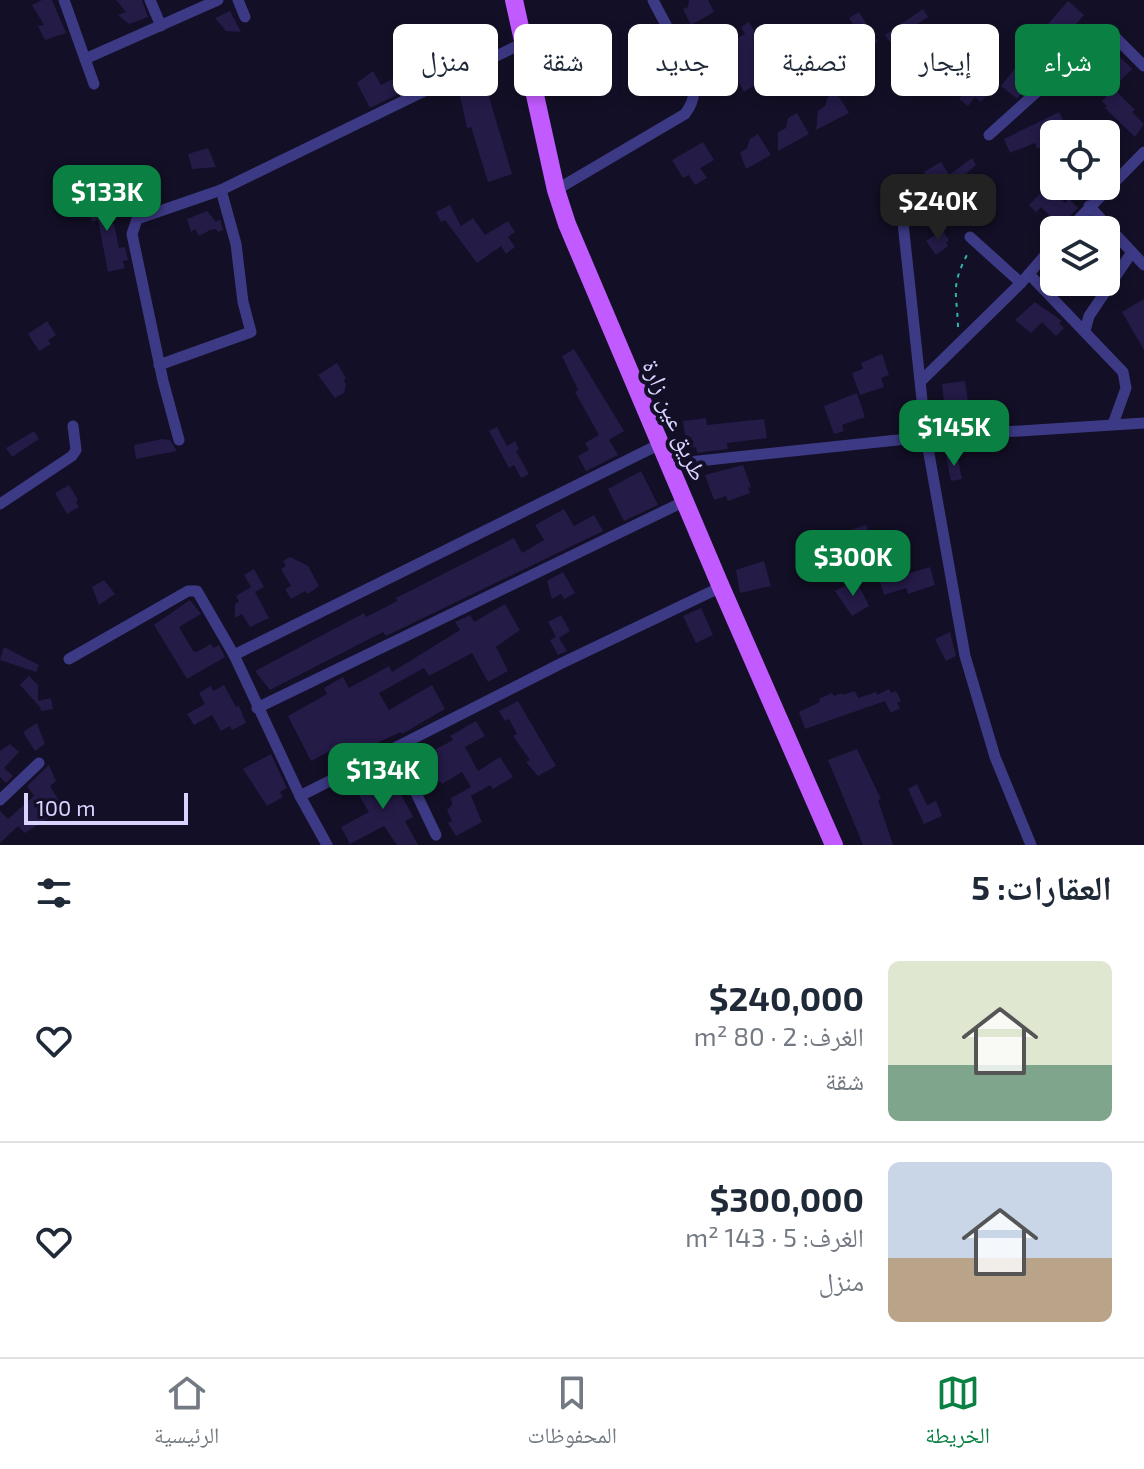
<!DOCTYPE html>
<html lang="ar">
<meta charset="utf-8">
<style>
body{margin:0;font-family:"Exo 2","Noto Naskh Arabic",sans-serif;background:#f6f6f7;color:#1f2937;direction:rtl;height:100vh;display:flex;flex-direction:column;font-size:30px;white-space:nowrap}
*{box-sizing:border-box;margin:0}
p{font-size:26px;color:#747a83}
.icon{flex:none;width:44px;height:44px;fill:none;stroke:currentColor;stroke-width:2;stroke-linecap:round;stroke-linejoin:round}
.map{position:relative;height:845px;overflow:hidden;direction:ltr}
.details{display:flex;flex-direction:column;background:#fff;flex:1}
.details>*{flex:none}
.top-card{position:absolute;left:24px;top:24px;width:1096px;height:72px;direction:rtl;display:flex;gap:16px}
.buttons{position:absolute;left:1040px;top:120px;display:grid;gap:16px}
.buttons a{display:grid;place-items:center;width:80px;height:80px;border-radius:12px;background:#fff;box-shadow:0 4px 12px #0003;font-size:40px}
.scale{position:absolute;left:24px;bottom:20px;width:164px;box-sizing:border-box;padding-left:8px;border:4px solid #d9d4ff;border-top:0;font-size:22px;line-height:28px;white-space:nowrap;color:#d9d4ff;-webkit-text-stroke:6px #130f26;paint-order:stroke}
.price{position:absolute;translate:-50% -68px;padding:0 18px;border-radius:16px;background:#0b8043;color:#fff;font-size:26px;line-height:52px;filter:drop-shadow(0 2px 4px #0008)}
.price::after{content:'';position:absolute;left:50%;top:48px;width:24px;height:18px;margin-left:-12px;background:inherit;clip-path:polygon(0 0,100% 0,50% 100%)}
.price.on{background:#222;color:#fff}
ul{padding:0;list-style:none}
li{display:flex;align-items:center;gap:24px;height:200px;padding:0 32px}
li+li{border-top:2px solid #e0e1e3}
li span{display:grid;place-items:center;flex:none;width:224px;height:160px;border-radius:12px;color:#555}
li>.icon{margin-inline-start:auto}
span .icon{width:96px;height:96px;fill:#fffc;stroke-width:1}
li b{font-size:34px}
h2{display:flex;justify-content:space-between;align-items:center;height:96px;padding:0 32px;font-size:34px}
.pill{padding:0 28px;border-radius:12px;background:#fff;box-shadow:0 4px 12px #0003;font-size:28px;line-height:72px}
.pill.on{background:#0b8043;color:#fff}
.dock{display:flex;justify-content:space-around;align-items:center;height:112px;border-top:2px solid #e0e1e3;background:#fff;font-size:22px;color:#747a83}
.dock a{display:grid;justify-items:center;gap:4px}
.dock .on{color:#0b8043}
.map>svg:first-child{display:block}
.building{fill:#241b47}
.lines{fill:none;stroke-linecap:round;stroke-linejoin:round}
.path{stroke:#2fb8b0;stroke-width:2;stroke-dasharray:4 6;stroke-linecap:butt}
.minor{stroke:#3d3a85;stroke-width:11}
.primary{stroke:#c25bff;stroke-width:18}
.labels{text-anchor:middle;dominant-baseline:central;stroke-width:8;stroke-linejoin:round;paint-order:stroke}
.street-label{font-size:24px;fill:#d9d4ff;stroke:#130f26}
</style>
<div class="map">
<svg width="1144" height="845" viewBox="0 0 1144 845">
<rect width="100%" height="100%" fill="#130f26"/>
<g class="building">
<polygon points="42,0 52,0 66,33 45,40 38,26 44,25 32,5"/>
<polygon points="116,0 142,0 148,17 129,24 118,15 126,12"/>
<polygon points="689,0 708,0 714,12 691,25 683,9 688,7"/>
<polygon points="1068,1 1084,15 1076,24 1083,29 1070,43 1075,46 1038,80 1036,78 1055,54 1038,41 1050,26 1048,24"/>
<polygon points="923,9 928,17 890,42 885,35"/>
<polygon points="230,11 241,32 226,31 215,18"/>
<polygon points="859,12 878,42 868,48 849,18"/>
<polygon points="749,22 777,71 744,92 720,48 745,34 741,27"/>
<polygon points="1100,48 1114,61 1119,56 1132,69 1116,85 1087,61"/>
<polygon points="1020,62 1036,76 1017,99 1001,86"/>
<polygon points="983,69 998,81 981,102 975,97 968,106 959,99"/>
<polygon points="373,71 381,85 407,71 415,86 370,108 357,83"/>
<polygon points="486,87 512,174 488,182 471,127 467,128 460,96"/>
<polygon points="1114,89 1135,110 1132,112 1144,124 1135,137 1105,108 1107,106 1102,101"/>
<polygon points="836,92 849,113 816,130 818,111 825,106 828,97"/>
<polygon points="1059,112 1071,134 1050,134 1053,142 1037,149 1035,143 1010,153 1004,139"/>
<polygon points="797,113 809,134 778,151 778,132 786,128 788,118"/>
<polygon points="758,134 771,155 746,169 740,153 747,148 750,139"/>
<polygon points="703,142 714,160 700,168 707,178 695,185 689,175 683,178 672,160"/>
<polygon points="208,148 216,167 192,169 188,154"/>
<polygon points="972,158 976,165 940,197 924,172 941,162 949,175"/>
<polygon points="94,188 97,202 104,200 109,225 114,224 119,248 125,247 128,260 123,261 125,268 108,272 98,220 92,222 85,190"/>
<polygon points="1041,193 1049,201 1057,194 1065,203 1069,199 1078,208 1060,226 1041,207 1036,212 1029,205"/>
<polygon points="450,205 461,226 473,218 485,235 508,221 515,232 508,237 515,247 506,254 501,246 477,263 445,220 441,222 436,212"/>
<polygon points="207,211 216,222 220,219 223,230 218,232 216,229 210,230 199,236 195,229 191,232 187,219"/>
<polygon points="942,230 949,240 946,243 948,246 936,255 926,241"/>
<polygon points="1144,299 1144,350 1122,312"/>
<polygon points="1035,302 1062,321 1059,323 1064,328 1056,336 1042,322 1031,333 1015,320"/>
<polygon points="47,321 56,335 48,340 51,344 39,351 28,334"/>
<polygon points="574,349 624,431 609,440 618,455 586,471 578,456 589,450 585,443 599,435 575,392 578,390 562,356"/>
<polygon points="882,354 889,375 881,378 884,387 860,395 852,373 863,369 861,363"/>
<polygon points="337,363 346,378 344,380 346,385 344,393 335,398 318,375"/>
<polygon points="965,381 969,408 945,412 942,384"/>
<polygon points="857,393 865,417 842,425 844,431 834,434 824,406"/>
<polygon points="706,418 707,425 764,419 767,438 727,443 728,449 697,453 696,447 687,448 683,421"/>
<polygon points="497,427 507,446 515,441 519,449 516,451 529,474 521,478 514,465 509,468 489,431"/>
<polygon points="34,431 39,439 12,457 6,448"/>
<polygon points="162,439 170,440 177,451 136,459 134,445"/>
<polygon points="957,454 962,479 951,481 946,456"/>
<polygon points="743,465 751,487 748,488 750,493 728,501 726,496 714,500 705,475"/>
<polygon points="641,471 658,505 624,521 608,489"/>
<polygon points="69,485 78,500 76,502 79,507 67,514 55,493"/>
<polygon points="564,509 574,526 594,515 603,531 386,636 383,632 270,690 255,671 364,613 366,617 378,611 397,601 396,598 514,538 522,553 544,540 535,525"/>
<polygon points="866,525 875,552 846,561 841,533"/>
<polygon points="290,557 308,566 319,586 308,594 305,591 291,599 285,589 291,586 281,569 286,566 283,561"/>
<polygon points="764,561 771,586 740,593 736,570"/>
<polygon points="930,567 935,585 908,594 906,588 884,595 880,582"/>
<polygon points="254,569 264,587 255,592 269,618 250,627 242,614 235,618 235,604 239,601 236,596 251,587 244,575"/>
<polygon points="563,572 575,593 564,599 561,594 552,599 547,581"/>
<polygon points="104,580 115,594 99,605 92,587"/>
<polygon points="856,580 869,606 852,616 835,591"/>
<polygon points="190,600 201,614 179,627 193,651 197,652 211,644 213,648 219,645 225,657 187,679 154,625"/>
<polygon points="505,604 520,630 496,647 508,671 488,682 472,653 429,676 424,668 379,693 389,710 432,685 445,709 402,734 401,732 381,741 339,767 330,751 311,761 288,716 327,694 324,688 343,677 349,688 389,666 392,672 460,630 455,622 470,615 474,622"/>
<polygon points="701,608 713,635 696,643 683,616"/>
<polygon points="561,615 570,631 559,638 567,651 558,655 550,640 556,637 548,622"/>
<polygon points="950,632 956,656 946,661 935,639"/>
<polygon points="4,647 39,665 36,672 0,660"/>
<polygon points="29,676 38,685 38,701 51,698 53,709 41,711 40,707 20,685"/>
<polygon points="224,685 236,707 239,706 246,723 232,730 230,726 221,731 212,715 194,725 187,714 205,704 199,693 211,686 213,691"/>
<polygon points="889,689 891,693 896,691 901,701 897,703 900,708 891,713 885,701 805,729 799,712 820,702 819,699 832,693 834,696 842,693 843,695 855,691 858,698 876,692 877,695"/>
<polygon points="518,701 556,766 538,776 526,762 530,760 513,736 517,734 509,719 505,721 499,711"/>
<polygon points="476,721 485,736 465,747 478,771 500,757 513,777 493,789 490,785 471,796 482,822 456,836 448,823 452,821 447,810 452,805 451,798 471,787 462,772 442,784 440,781 437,783 423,766 427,763 423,756 453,740 450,736"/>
<polygon points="37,723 45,744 35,751 23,732"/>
<polygon points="10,744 19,752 4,768 13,776 6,783 0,777 0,751"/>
<polygon points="857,749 881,799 878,800 893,845 863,845 828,760"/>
<polygon points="271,754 287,788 280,792 283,797 267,806 243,769"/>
<polygon points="49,765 56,781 50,786 63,808 25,833 18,826 0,843 0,811 8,819 34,796 27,786"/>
<polygon points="394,766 402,784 397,787 413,817 405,821 418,845 397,845 384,826 350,844 341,827 369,812 356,790 367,783 369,787 384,778 381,773"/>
<polygon points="917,784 927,805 936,801 942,816 924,824 908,789"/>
</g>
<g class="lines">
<path class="path" d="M958,327C957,292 950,287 968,253"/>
<g class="minor">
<polyline points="64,0 85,59 218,0"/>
<polyline points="150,0 161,26"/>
<polyline points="238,0 245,17"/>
<polyline points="85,59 94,84"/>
<polyline points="989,135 1101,34 1115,37 1144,66"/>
<path d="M556,190L685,114C690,107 695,98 693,90C690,63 665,25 653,0"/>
<polyline points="1089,206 1144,265"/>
<polyline points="903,223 926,437 965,656 995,757 1031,845"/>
<polyline points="1068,230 1144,152"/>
<polyline points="970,237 1021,283"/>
<polyline points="1029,274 1123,372 1126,388 1113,424"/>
<polyline points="1085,331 1089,316 1132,252"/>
<polyline points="159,365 251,332 243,302 236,244 221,190"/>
<polyline points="921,381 1021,283 1054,245"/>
<polyline points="179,440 163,381 132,234 137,219 221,190 523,43"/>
<polyline points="670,464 926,437 1144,423"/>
<polyline points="0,504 72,456 76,450 73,426"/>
<polyline points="234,655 660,444"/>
<polyline points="69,659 188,591 197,591 234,655 300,796 327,845"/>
<polyline points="257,708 685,501"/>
<polyline points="395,749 436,835"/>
<polyline points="300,796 562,663 721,587"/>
<polyline points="0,800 39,763"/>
</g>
<polyline class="primary" points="514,0 556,190 567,224 721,587 834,845"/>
</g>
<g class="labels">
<g class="street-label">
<text transform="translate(676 420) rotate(67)">طريق عين زارة</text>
</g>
</g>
</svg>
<div class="buttons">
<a><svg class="icon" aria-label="locate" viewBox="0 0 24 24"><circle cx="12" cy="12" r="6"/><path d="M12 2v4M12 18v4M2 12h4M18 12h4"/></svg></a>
<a><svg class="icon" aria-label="layers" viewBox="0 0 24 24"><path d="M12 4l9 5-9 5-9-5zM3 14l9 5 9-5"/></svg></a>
</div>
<div class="scale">100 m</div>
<b class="price" style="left:107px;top:233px">$133K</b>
<b class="price on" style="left:938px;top:242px">$240K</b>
<b class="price" style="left:954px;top:468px">$145K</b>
<b class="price" style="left:853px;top:598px">$300K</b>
<b class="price" style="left:383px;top:811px">$134K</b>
<div class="top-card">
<a class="pill on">شراء</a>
<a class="pill">إيجار</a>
<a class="pill">تصفية</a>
<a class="pill">جديد</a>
<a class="pill">شقة</a>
<a class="pill">منزل</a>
</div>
</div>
<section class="details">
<h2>العقارات: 5<svg class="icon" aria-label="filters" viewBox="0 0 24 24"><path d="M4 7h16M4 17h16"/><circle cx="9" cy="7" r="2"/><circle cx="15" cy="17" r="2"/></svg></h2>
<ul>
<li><span style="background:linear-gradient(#dfe7d0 65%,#7fa58c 0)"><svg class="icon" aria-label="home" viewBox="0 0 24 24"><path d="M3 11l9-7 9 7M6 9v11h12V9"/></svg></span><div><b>$240,000</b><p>الغرف: 2 · 80 m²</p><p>شقة</p></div><svg class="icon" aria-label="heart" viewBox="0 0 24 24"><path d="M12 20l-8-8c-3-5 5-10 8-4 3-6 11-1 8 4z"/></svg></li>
<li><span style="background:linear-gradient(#c9d6e8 60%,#b9a48a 0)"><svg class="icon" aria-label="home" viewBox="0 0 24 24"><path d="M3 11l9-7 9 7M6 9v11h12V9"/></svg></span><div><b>$300,000</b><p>الغرف: 5 · 143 m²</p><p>منزل</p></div><svg class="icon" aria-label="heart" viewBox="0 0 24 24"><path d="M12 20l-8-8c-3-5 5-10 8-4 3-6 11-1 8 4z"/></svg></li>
</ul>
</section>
<nav class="dock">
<a class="on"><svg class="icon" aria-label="map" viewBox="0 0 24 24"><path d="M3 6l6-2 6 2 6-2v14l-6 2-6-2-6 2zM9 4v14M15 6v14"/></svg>الخريطة</a>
<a><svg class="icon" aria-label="saved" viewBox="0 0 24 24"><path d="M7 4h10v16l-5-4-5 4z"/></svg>المحفوظات</a>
<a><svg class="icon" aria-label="home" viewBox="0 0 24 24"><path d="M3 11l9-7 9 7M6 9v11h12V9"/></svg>الرئيسية</a>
</nav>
